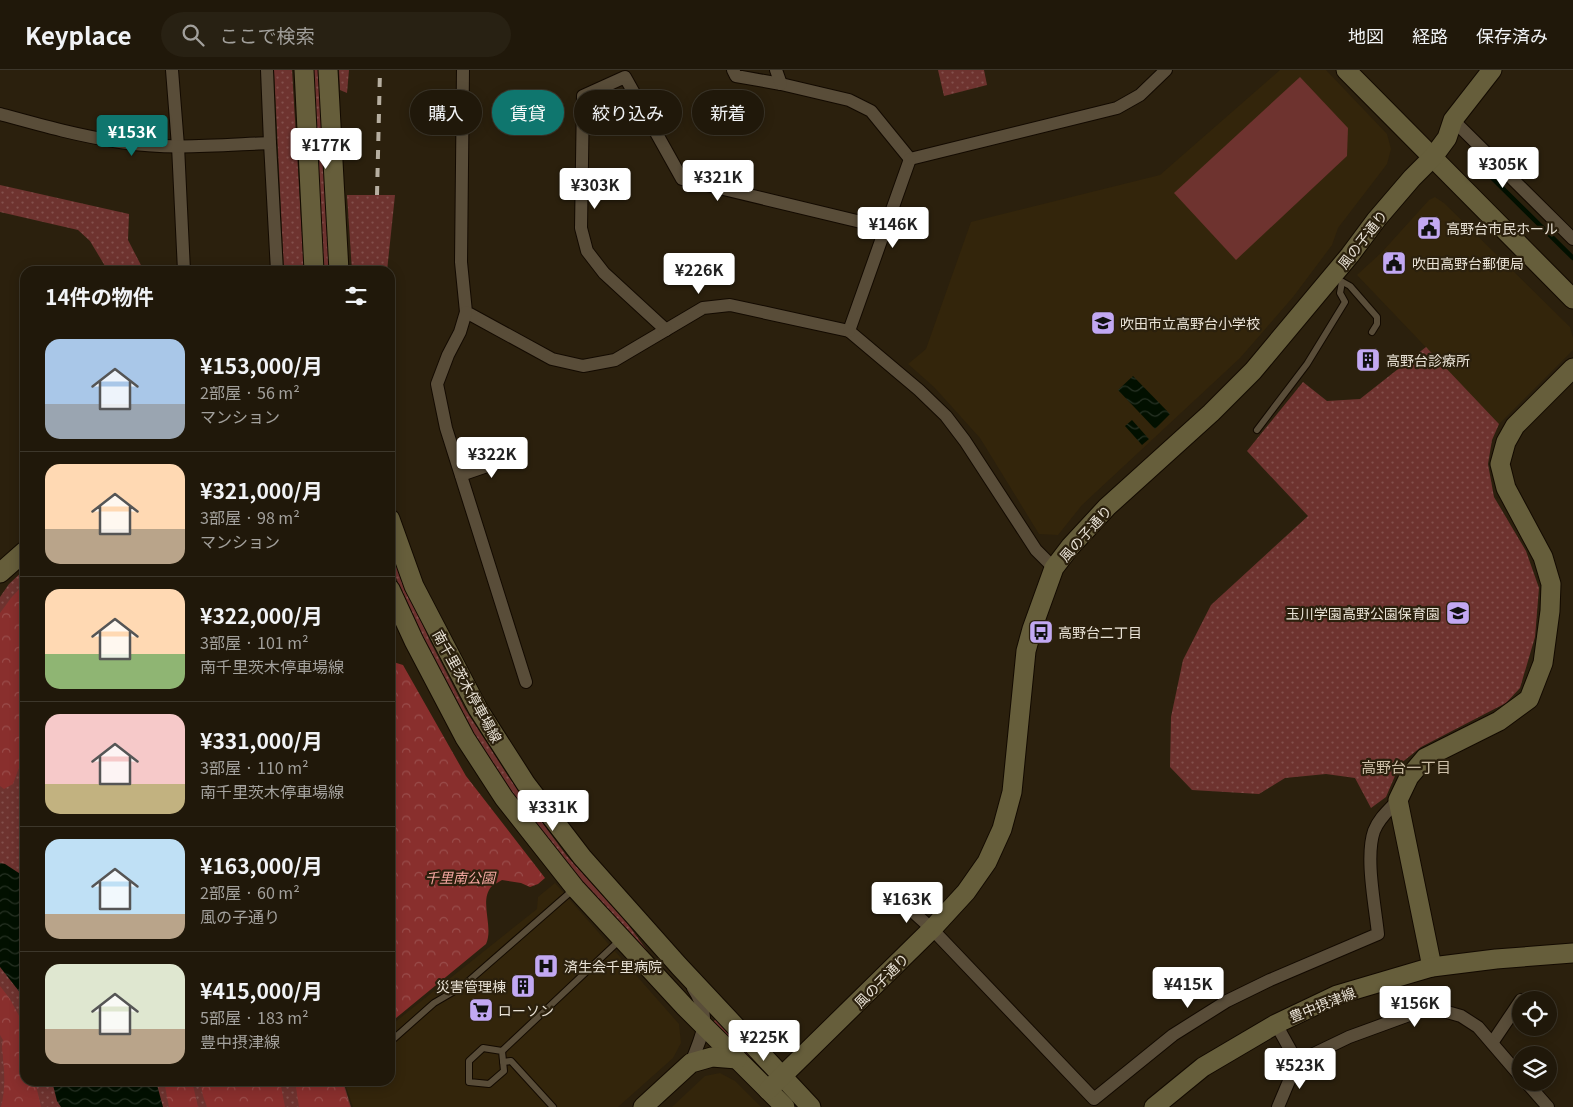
<!DOCTYPE html>
<html lang="ja">
<meta charset="utf-8">
<style>
body{margin:0;font-family:Georgia,"Noto Sans JP",serif;background:#282113;color:#f1f3f6;height:100vh;display:flex;flex-direction:column;font-size:19px;white-space:nowrap}
*{box-sizing:border-box;margin:0}
p{font-size:16px;color:#a2a09c}
.icon{flex:none;width:28px;height:28px;fill:none;stroke:currentColor;stroke-width:2;stroke-linecap:round;stroke-linejoin:round}
.map{position:relative;flex:1;overflow:hidden}
.sheet{position:absolute;left:20px;top:196px;width:375px;height:820px;display:flex;flex-direction:column;background:#20180a;border-radius:15px;box-shadow:0 2px 12px #0003,0 0 0 1px #3d372b}
.sheet>*{flex:none}
.top-card{position:absolute;left:410px;top:20px;width:475px;height:45px;display:flex;gap:10px}
.fabs{position:absolute;left:1512px;top:921px;display:grid;gap:10px}
.fabs a{display:grid;place-items:center;width:45px;height:45px;border-radius:50%;background:#20180a;box-shadow:0 2px 12px #0003,0 0 0 1px #3d372b;font-size:25px}
.price{position:absolute;translate:-50% -42px;padding:0 11px;border-radius:5px;background:#fff;color:#222;font-size:16px;line-height:32px;filter:drop-shadow(0 1px 2px #0008)}
.price::after{content:'';position:absolute;left:50%;top:30px;width:15px;height:11px;margin-left:-8px;background:inherit;clip-path:polygon(0 0,100% 0,50% 100%)}
.price.current{background:#0f766e;color:#fff}
ul{padding:0;list-style:none}
li{display:flex;align-items:center;gap:15px;height:125px;padding:0 25px}
li+li{border-top:1px solid #3d372b}
li span{display:grid;place-items:center;flex:none;width:140px;height:100px;border-radius:15px;color:#555}
li>.icon{margin-inline-start:auto}
span .icon{width:60px;height:60px;fill:#fffc;stroke-width:1}
li b{font-size:21px}
h2{display:flex;justify-content:space-between;align-items:center;height:60px;padding:0 25px;font-size:21px}
.tag{padding:0 18px;border-radius:22px;background:#20180a;box-shadow:0 2px 12px #0003,0 0 0 1px #3d372b;font-size:18px;line-height:45px}
.tag.current{background:#0f766e;color:#fff}
header{display:flex;align-items:center;gap:30px;box-sizing:border-box;height:70px;padding:0 25px;background:#20180a;border-bottom:1px solid #3d372b}
header strong{font-size:24px}
nav{display:flex;gap:28px;margin-inline-start:auto;font-size:18px}
.search{width:350px;height:45px;background:#282113;display:flex;align-items:center;gap:12px;box-sizing:border-box;padding:0 18px;border-radius:28px;color:#a2a09c;font-size:19px}
.map>svg:first-child{display:block}
.built{fill:#33250b}
.grass{fill:url(#grass-dots)}
.forest{fill:url(#forest-crowns)}
.pitch{fill:#6e332f}
.water{fill:url(#water-waves)}
.lines{fill:none;stroke-linecap:round;stroke-linejoin:round}
.stream{stroke:#021000;stroke-width:4.5}
.lane-casing{stroke:#130a00;stroke-width:8}
.street-casing{stroke:#130a00;stroke-width:14}
.secondary-casing{stroke:#130a00;stroke-width:21}
.lane{stroke:#594d39;stroke-width:6}
.street{stroke:#594d39;stroke-width:12}
.secondary{stroke:#665e3b;stroke-width:19}
.rail{stroke:#b7afa1;stroke-width:4;stroke-dasharray:9 9;stroke-linecap:butt}
.labels{text-anchor:middle;dominant-baseline:central;stroke-width:4.5;stroke-linejoin:round;paint-order:stroke}
.poi-label{font-size:14px;fill:#e9e2d6;stroke:#2b200d;text-anchor:start}
.street-label{font-size:14px;fill:#e9e2d6;stroke:#2b200d}
.park-label{font-size:14px;font-style:italic;fill:#f5a8a2;stroke:#2b200d}
.neighbourhood-label{font-size:15px;fill:#cec0a9;stroke:#2b200d}
</style>
<header>
<strong>Keyplace</strong>
<div class="search"><svg class="icon" aria-label="search" viewBox="0 0 24 24"><circle cx="10" cy="10" r="6"/><path d="M15 15l6 6"/></svg>ここで検索</div>
<nav><a>地図</a><a>経路</a><a>保存済み</a></nav>
</header>
<div class="map">
<svg width="1573" height="1037" viewBox="0 0 1573 1037">
<defs>
<pattern id="grass-dots" width="8" height="8" patternUnits="userSpaceOnUse" patternTransform="scale(1.25)"><rect width="8" height="8" fill="#6e332f"/><path d="M2 2h.1M6 6h.1" fill="none" stroke="#83504c" stroke-width="1.8" stroke-linecap="round"/></pattern>
<pattern id="forest-crowns" width="20" height="18" patternUnits="userSpaceOnUse" patternTransform="scale(1.25)"><rect width="20" height="18" fill="#892f2d"/><path d="M2 6a3 3 0 1 1 6 0M12 15a3 3 0 1 1 6 0" fill="none" stroke="#9a4d4b"/></pattern>
<pattern id="water-waves" width="16" height="10" patternUnits="userSpaceOnUse" patternTransform="scale(1.25)"><rect width="16" height="10" fill="#021000"/><path d="M0 5q4-4 8 0t8 0" fill="none" stroke="#273224"/></pattern>
</defs>
<rect width="100%" height="100%" fill="#2b200d"/>
<g class="built">
<polygon points="1280,0 1326,0 1387,64 1391,79 1387,94 1338,158 1332,175 1293,227 1240,288 1082,435 1058,465 1039,464 980,368 934,317 908,294 926,279 971,152 1160,105"/>
<polygon points="1435,127 1444,133 1570,257 1573,268 1573,280 1499,354 1357,205 1382,182 1429,130"/>
<polygon points="555,813 679,954 681,973 673,988 618,1037 353,1037 344,1011 390,1011 390,956 537,839 538,827"/>
<polygon points="720,1003 735,1011 761,1037 672,1037 705,1006"/>
</g>
<g class="grass">
<polygon points="274,0 292,0 304,201 284,201"/>
<polygon points="313,0 319,0 330,201 324,201 323,191"/>
<polygon points="339,0 349,0 347,23 340,20"/>
<polygon points="938,0 984,0 987,15 944,26"/>
<polygon points="0,115 129,144 128,170 144,201 108,201 90,171 78,160 0,142"/>
<polygon points="347,125 395,125 387,201 352,201"/>
<polygon points="1426,277 1499,354 1492,370 1488,394 1494,427 1526,481 1539,518 1535,567 1520,618 1506,633 1421,677 1400,694 1386,727 1371,738 1355,708 1326,704 1285,708 1259,724 1192,720 1170,697 1171,647 1183,590 1211,535 1308,446 1247,381 1303,312 1327,331 1360,329"/>
<polygon points="390,475 400,504 430,571 465,639 508,706 566,785 627,853 656,893 588,820 530,749 495,698 452,628 420,563 390,494"/>
<polygon points="25,499 25,1011 343,1011 351,1037 0,1037 0,527 9,514"/>
<polygon points="717,949 753,987 752,988 748,989 712,952"/>
</g>
<g class="forest">
<polygon points="25,513 25,693 21,692 13,714 4,719 0,716 0,543 11,528"/>
<path d="M390,591L403,595L466,706L545,808L538,814L530,817L521,813L502,810C498,812 494,815 491,817C479,832 494,857 486,874L390,953Z"/>
<path d="M0,916L10,929L25,957V1011H35L41,1037H1C5,1022 5,1005 3,989C3,982 1,978 3,970L0,965Z"/>
<polygon points="164,1011 192,1011 198,1037 169,1037"/>
<polygon points="200,1011 280,1011 285,1037 207,1037 203,1026"/>
<polygon points="295,1011 342,1011 350,1037 299,1037"/>
</g>
<polygon class="pitch" points="1300,7 1348,58 1347,86 1236,190 1174,123"/>
<g class="water">
<polygon points="1133,306 1170,344 1155,359 1118,320"/>
<polygon points="1132,350 1149,369 1142,375 1125,356"/>
<polygon points="0,793 5,794 25,807 25,929 0,897"/>
<polygon points="52,1011 156,1011 163,1037 61,1037 57,1031"/>
</g>
<g class="lines">
<polyline class="stream" points="1476,92 1573,188"/>
<defs>
<g id="lane">
<polyline points="1341,211 1350,216 1377,247 1377,254 1372,262"/>
<polyline points="1257,360 1307,294 1345,232 1340,223 1342,212"/>
<polyline points="390,972 434,933 463,916 574,819"/>
<polygon points="483,978 502,981 504,1001 489,1014 469,1012 469,991"/>
<polyline points="502,981 621,869"/>
<polyline points="503,992 511,991 553,1037"/>
</g>
<g id="street">
<polyline points="172,0 178,76 184,201"/>
<polyline points="267,0 270,73 277,201"/>
<polyline points="463,0 461,192 466,242 552,289 583,296 615,290 703,238 730,235 849,261 919,320 946,346 965,371 1036,480 1054,498"/>
<polyline points="733,0 736,6 781,14 849,30 871,41 910,89"/>
<polyline points="776,0 781,14"/>
<path d="M0,44C40,55 79,66 120,72C169,80 220,75 270,73"/>
<polyline points="1453,50 1573,169"/>
<polyline points="910,89 1117,38 1140,25 1166,0"/>
<polyline points="466,242 460,262 448,285 437,314 446,358 526,612"/>
<polyline points="666,260 604,203 587,181 581,158 583,26 625,7 682,109 886,158"/>
<polyline points="849,261 910,89"/>
<polyline points="461,405 513,387"/>
<path d="M900,830L932,859L1094,1029L1173,965L1227,931L1270,910L1378,864C1375,835 1365,787 1374,761C1379,748 1389,740 1398,730"/>
<polyline points="1276,954 1297,992"/>
<polyline points="1492,973 1521,930"/>
<path d="M691,993C702,963 713,949 693,918"/>
<polyline points="1526,1012 1548,1037"/>
<polyline points="1278,1037 1297,992 1349,967 1420,941 1440,940 1461,946 1478,957 1521,1007"/>
</g>
<g id="secondary">
<polyline points="304,0 314,201"/>
<polyline points="328,0 339,201"/>
<polyline points="1346,0 1573,229"/>
<polyline points="390,449 414,516 478,639 526,714 582,787 679,896 811,1037"/>
<polyline points="0,503 25,481"/>
<polyline points="390,519 414,571 465,668 504,728 575,818 685,937 785,1037"/>
<polyline points="1432,897 1398,730 1409,707 1425,688 1499,651 1529,629 1543,593 1550,541 1551,514 1543,487 1506,418 1500,394 1506,372 1515,356 1573,298"/>
<polyline points="768,1020 932,859 966,822 987,792 1002,759 1012,722 1026,581 1032,559 1054,498 1070,477 1107,437 1211,343 1253,301 1350,185 1376,150 1412,108 1433,87 1447,68 1453,50 1492,0"/>
<polyline points="643,1037 691,993 712,987 737,989"/>
<polyline points="1154,1037 1203,997 1276,954 1337,925 1432,897 1496,889 1573,883"/>
</g>
</defs>
<use href="#lane" class="lane-casing"/>
<use href="#street" class="street-casing"/>
<use href="#secondary" class="secondary-casing"/>
<use href="#lane" class="lane"/>
<use href="#street" class="street"/>
<use href="#secondary" class="secondary"/>
<polyline class="rail" points="377,125 380,0"/>
</g>
<defs>
<symbol id="civic-square" viewBox="-11 -11 22 22"><rect x="-9" y="-9" width="18" height="18" rx="4" fill="#c2a8f2" stroke="#2b200d"/><path d="M-.6-6.5H3V-4.5H.6V-3L4-1V1h2V6H-6V1h2V-1L-.6-3ZM-1.2 2.5V6h2.4V2.5Z" fill="#111"/></symbol>
<symbol id="school-square" viewBox="-11 -11 22 22"><rect x="-9" y="-9" width="18" height="18" rx="4" fill="#c2a8f2" stroke="#2b200d"/><path d="M0-5L7-2L0 1L-7-2ZM-4 1L0 2.5L4 1V4Q0 6-4 4Z" fill="#111"/></symbol>
<symbol id="building-square" viewBox="-11 -11 22 22"><rect x="-9" y="-9" width="18" height="18" rx="4" fill="#c2a8f2" stroke="#2b200d"/><path d="M-4-6H4V6H1V3H-1V6H-4ZM-2.5-4.3h1.7v1.8h-1.7ZM.8-4.3h1.7v1.8H.8ZM-2.5-1h1.7V.8h-1.7ZM.8-1h1.7V.8H.8Z" fill="#111"/></symbol>
<symbol id="bus-square" viewBox="-11 -11 22 22"><rect x="-9" y="-9" width="18" height="18" rx="4" fill="#c2a8f2" stroke="#2b200d"/><path d="M-5-6H5V4H4V6H2V4H-2V6H-4V4H-5ZM-3.5-4V0h7V-4ZM-3.5 1.2v1.5H-2V1.2ZM2 1.2v1.5H3.5V1.2Z" fill="#111"/></symbol>
<symbol id="hospital-square" viewBox="-11 -11 22 22"><rect x="-9" y="-9" width="18" height="18" rx="4" fill="#c2a8f2" stroke="#2b200d"/><path d="M-5-5h3v3.5h4V-5h3V5h-3V1.5h-4V5h-3Z" fill="#111"/></symbol>
<symbol id="supermarket-square" viewBox="-11 -11 22 22"><rect x="-9" y="-9" width="18" height="18" rx="4" fill="#c2a8f2" stroke="#2b200d"/><path d="M-6-5.5h2.5l.6 2H6L4.5 2H-2.5L-4.4-4H-6ZM-1.5 3.2a1.3 1.3 0 1 0 .1 0ZM3 3.2a1.3 1.3 0 1 0 .1 0Z" fill="#111"/></symbol>
</defs>
<g fill-rule="evenodd">
<use href="#civic-square" x="1415" y="144" width="28" height="28"/>
<use href="#civic-square" x="1380" y="179" width="28" height="28"/>
<use href="#school-square" x="1089" y="239" width="28" height="28"/>
<use href="#building-square" x="1354" y="276" width="28" height="28"/>
<use href="#school-square" x="1444" y="529" width="28" height="28"/>
<use href="#bus-square" x="1027" y="548" width="28" height="28"/>
<use href="#hospital-square" x="532" y="882" width="28" height="28"/>
<use href="#building-square" x="509" y="902" width="28" height="28"/>
<use href="#supermarket-square" x="467" y="926" width="28" height="28"/>
</g>
<g class="labels">
<g class="poi-label">
<text x="1446" y="158">高野台市民ホール</text>
<text x="1412" y="193">吹田高野台郵便局</text>
<text x="1120" y="253">吹田市立高野台小学校</text>
<text x="1386" y="290">高野台診療所</text>
<text x="1440" y="543" text-anchor="end">玉川学園高野公園保育園</text>
<text x="1058" y="562">高野台二丁目</text>
<text x="564" y="896">済生会千里病院</text>
<text x="506" y="916" text-anchor="end">災害管理棟</text>
<text x="498" y="940">ローソン</text>
</g>
<g class="street-label">
<text transform="translate(1362 169) rotate(-52)">風の子通り</text>
<text transform="translate(1085 463) rotate(-48)">風の子通り</text>
<text transform="translate(468 616) rotate(61)">南千里茨木停車場線</text>
<text transform="translate(881 910) rotate(-45)">風の子通り</text>
<text transform="translate(1322 934) rotate(-22)">豊中摂津線</text>
</g>
<g class="park-label">
<text x="460" y="807">千里南公園</text>
</g>
<g class="neighbourhood-label">
<text x="1406" y="696">高野台一丁目</text>
</g>
</g>
</svg>
<div class="fabs">
<a><svg class="icon" aria-label="locate" viewBox="0 0 24 24"><circle cx="12" cy="12" r="6"/><path d="M12 2v4M12 18v4M2 12h4M18 12h4"/></svg></a>
<a><svg class="icon" aria-label="layers" viewBox="0 0 24 24"><path d="M12 4l9 5-9 5-9-5zM3 14l9 5 9-5"/></svg></a>
</div>
<b class="price current" style="left:132px;top:87px">¥153K</b>
<b class="price" style="left:326px;top:100px">¥177K</b>
<b class="price" style="left:1503px;top:119px">¥305K</b>
<b class="price" style="left:718px;top:132px">¥321K</b>
<b class="price" style="left:595px;top:140px">¥303K</b>
<b class="price" style="left:893px;top:179px">¥146K</b>
<b class="price" style="left:699px;top:225px">¥226K</b>
<b class="price" style="left:492px;top:409px">¥322K</b>
<b class="price" style="left:553px;top:762px">¥331K</b>
<b class="price" style="left:907px;top:854px">¥163K</b>
<b class="price" style="left:1188px;top:939px">¥415K</b>
<b class="price" style="left:1415px;top:958px">¥156K</b>
<b class="price" style="left:764px;top:992px">¥225K</b>
<b class="price" style="left:1300px;top:1020px">¥523K</b>
<div class="top-card">
<a class="tag">購入</a>
<a class="tag current">賃貸</a>
<a class="tag">絞り込み</a>
<a class="tag">新着</a>
</div>
<section class="sheet">
<h2>14件の物件<svg class="icon" aria-label="filters" viewBox="0 0 24 24"><path d="M4 7h16M4 17h16"/><circle cx="9" cy="7" r="2"/><circle cx="15" cy="17" r="2"/></svg></h2>
<ul>
<li><span style="background:linear-gradient(#a9c7e8 65%,#9aa5b1 0)"><svg class="icon" aria-label="home" viewBox="0 0 24 24"><path d="M3 11l9-7 9 7M6 9v11h12V9"/></svg></span><div><b>¥153,000/月</b><p>2部屋 · 56 m²</p><p>マンション</p></div></li>
<li><span style="background:linear-gradient(#ffd9b3 65%,#b9a48a 0)"><svg class="icon" aria-label="home" viewBox="0 0 24 24"><path d="M3 11l9-7 9 7M6 9v11h12V9"/></svg></span><div><b>¥321,000/月</b><p>3部屋 · 98 m²</p><p>マンション</p></div></li>
<li><span style="background:linear-gradient(#ffd9b3 65%,#8fb573 0)"><svg class="icon" aria-label="home" viewBox="0 0 24 24"><path d="M3 11l9-7 9 7M6 9v11h12V9"/></svg></span><div><b>¥322,000/月</b><p>3部屋 · 101 m²</p><p>南千里茨木停車場線</p></div></li>
<li><span style="background:linear-gradient(#f6c9c9 70%,#c2b280 0)"><svg class="icon" aria-label="home" viewBox="0 0 24 24"><path d="M3 11l9-7 9 7M6 9v11h12V9"/></svg></span><div><b>¥331,000/月</b><p>3部屋 · 110 m²</p><p>南千里茨木停車場線</p></div></li>
<li><span style="background:linear-gradient(#bfe0f5 75%,#b9a48a 0)"><svg class="icon" aria-label="home" viewBox="0 0 24 24"><path d="M3 11l9-7 9 7M6 9v11h12V9"/></svg></span><div><b>¥163,000/月</b><p>2部屋 · 60 m²</p><p>風の子通り</p></div></li>
<li><span style="background:linear-gradient(#dfe7d0 65%,#b9a48a 0)"><svg class="icon" aria-label="home" viewBox="0 0 24 24"><path d="M3 11l9-7 9 7M6 9v11h12V9"/></svg></span><div><b>¥415,000/月</b><p>5部屋 · 183 m²</p><p>豊中摂津線</p></div></li>
</ul>
</section>
</div>
